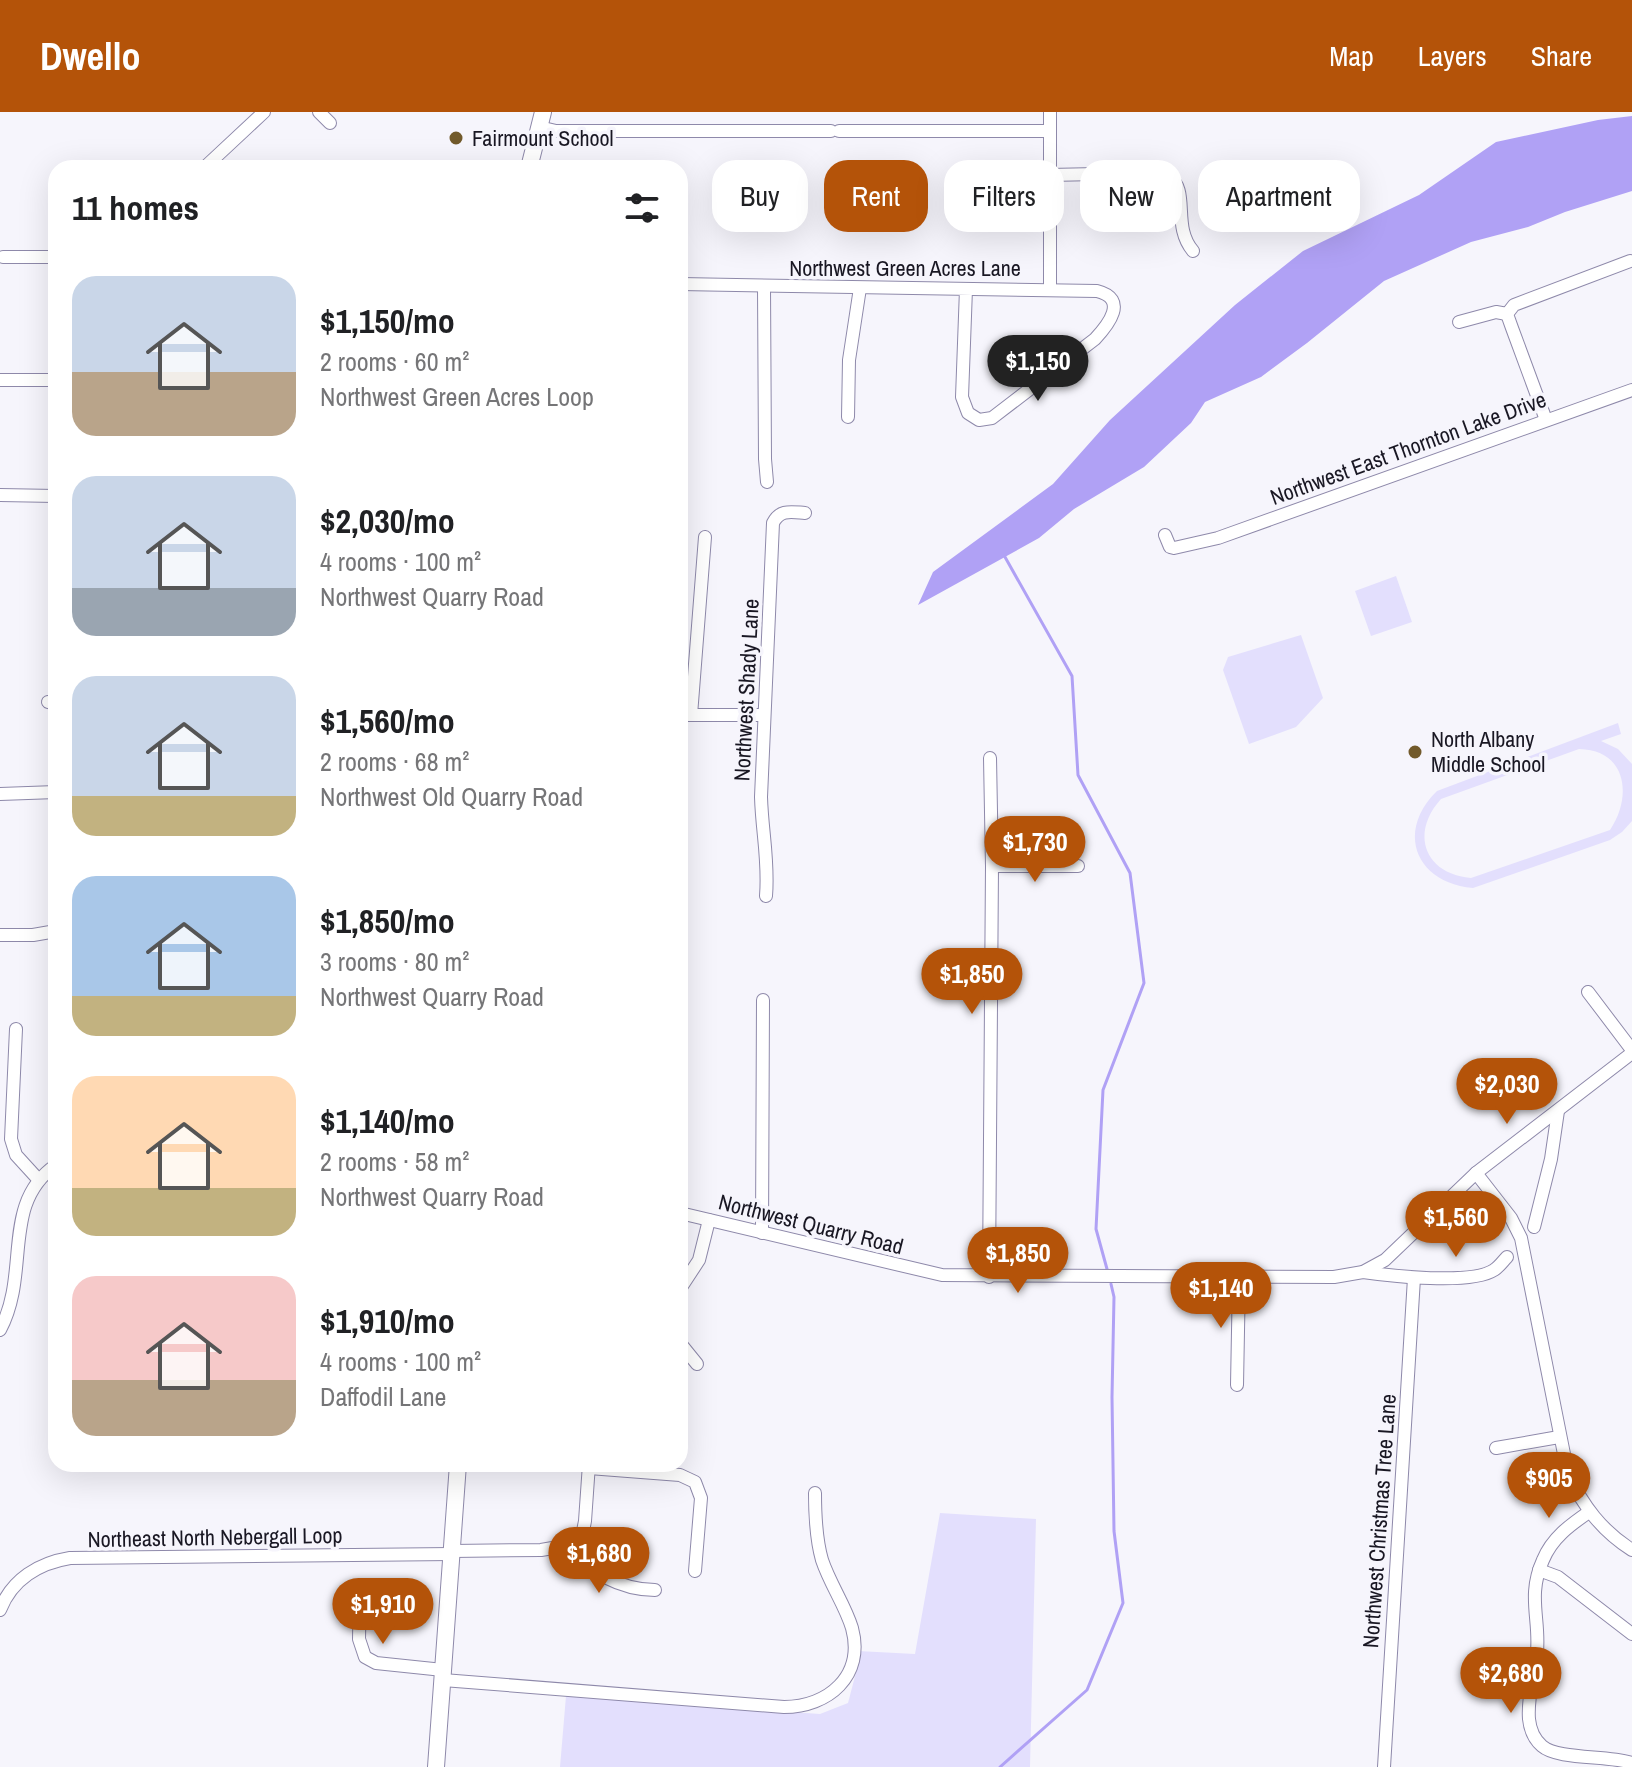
<!DOCTYPE html>
<meta charset="utf-8">
<style>
body{margin:0;font-family:"Archivo Narrow",sans-serif;background:#f2f2f2;color:#202124;height:100vh;display:flex;flex-direction:column;font-size:30px;white-space:nowrap}
*{box-sizing:border-box;margin:0}
p{font-size:26px;color:#757577}
.icon{flex:none;width:44px;height:44px;fill:none;stroke:currentColor;stroke-width:2;stroke-linecap:round;stroke-linejoin:round}
.map{position:relative;flex:1;overflow:hidden}
.details{position:absolute;left:48px;top:48px;width:640px;height:1312px;display:flex;flex-direction:column;background:#fff;border-radius:24px;box-shadow:0 8px 32px #0002}
.details>*{flex:none}
.banner{position:absolute;left:712px;top:48px;width:760px;height:72px;display:flex;gap:16px}
.price{position:absolute;translate:-50% -68px;padding:0 18px;border-radius:28px;background:#b45309;color:#fff;font-size:26px;line-height:52px;filter:drop-shadow(0 2px 4px #0008)}
.price::after{content:'';position:absolute;left:50%;top:48px;width:24px;height:18px;margin-left:-12px;background:inherit;clip-path:polygon(0 0,100% 0,50% 100%)}
.price.on{background:#222;color:#fff}
ul{padding:0;list-style:none}
li{display:flex;align-items:center;gap:24px;height:200px;padding:0 24px}
li span{display:grid;place-items:center;flex:none;width:224px;height:160px;border-radius:24px;color:#555}
li>.icon{margin-inline-start:auto}
span .icon{width:96px;height:96px;fill:#fffc;stroke-width:1}
li b{font-size:34px}
h2{display:flex;justify-content:space-between;align-items:center;height:96px;padding:0 24px;font-size:34px}
.pill{padding:0 28px;border-radius:24px;background:#fff;box-shadow:0 8px 32px #0002;font-size:28px;line-height:72px}
.pill.on{background:#b45309;color:#fff}
header{display:flex;align-items:center;gap:48px;box-sizing:border-box;height:112px;padding:0 40px;background:#b45309;color:#fff}
header strong{font-size:38px}
nav{display:flex;gap:44px;margin-inline-start:auto;font-size:28px}
.map>svg:first-child{display:block}
.green{fill:#e3dffd;fill-rule:evenodd}
.water{fill:#b0a1f5}
.lines{fill:none;stroke-linecap:round;stroke-linejoin:round}
.stream{stroke:#b0a1f5;stroke-width:3}
.minor-casing{stroke:#8e89aa;stroke-width:14}
.major-casing{stroke:#8e89aa;stroke-width:18}
.minor{stroke:#fff;stroke-width:12}
.major{stroke:#fff;stroke-width:16}
.poi-dot{fill:#725a2b;stroke:#f6f5fc;stroke-width:3}
.labels{text-anchor:middle;dominant-baseline:central;stroke-width:7;stroke-linejoin:round;paint-order:stroke}
.poi-label{font-size:22px;fill:#191723;stroke:#f6f5fc;text-anchor:start}
.street-label{font-size:22px;fill:#191723;stroke:#f6f5fc}
</style>
<header>
<strong>Dwello</strong>
<nav><a>Map</a><a>Layers</a><a>Share</a></nav>
</header>
<div class="map">
<svg width="1632" height="1655" viewBox="0 0 1632 1655">
<rect width="100%" height="100%" fill="#f6f5fc"/>
<g class="green">
<polygon points="1396,464 1412,510 1371,524 1355,479"/>
<polygon points="1301,523 1323,586 1296,615 1249,632 1223,558 1228,545"/>
<path d="M1618,611L1621,622L1601,629L1618,637L1632,652V709L1622,720L1610,728L1473,776C1416,771 1395,720 1437,679ZM1579,637C1628,638 1632,686 1610,718L1471,766C1424,762 1410,721 1441,687Z"/>
<polygon points="940,1401 1036,1407 1030,1655 560,1655 566,1584 820,1602 848,1591 859,1549 858,1539 915,1542"/>
</g>
<polygon class="water" points="1632,4 1632,79 1565,100 1528,115 1471,130 1384,169 1307,231 1261,265 1205,290 1191,311 1144,355 1074,397 1039,426 918,493 933,460 1053,372 1110,308 1235,193 1303,139 1419,83 1496,30 1598,8"/>
<g class="lines">
<g class="stream">
<polyline points="1005,445 1072,564 1078,663 1130,761 1144,871 1103,978 1096,1117 1107,1157"/>
<polyline points="1000,1655 1087,1578 1123,1491 1114,1419 1112,1285 1114,1185 1111,1172"/>
</g>
<defs>
<g id="minor">
<polyline points="319,0 330,11"/>
<polyline points="539,15 556,19 831,19"/>
<polyline points="839,19 1050,19"/>
<polyline points="204,56 264,0"/>
<path d="M1049,63L1145,61L1168,63C1191,79 1171,113 1193,139"/>
<polyline points="3,145 56,145"/>
<path d="M680,172L1097,179C1129,187 1108,213 1095,227L992,306L979,308L968,301L962,285L966,177"/>
<polyline points="764,176 765,347 767,370"/>
<polyline points="1050,177 1050,0"/>
<polyline points="1459,210 1496,200 1507,202"/>
<polyline points="0,268 56,268"/>
<polyline points="848,305 849,248 860,176"/>
<polyline points="1546,308 1512,216 1507,202 1514,193 1630,149"/>
<polyline points="0,383 56,384"/>
<polyline points="1165,423 1170,435 1174,436 1218,426 1632,278"/>
<polyline points="48,590 56,592"/>
<polyline points="680,603 762,603"/>
<polyline points="691,603 705,425"/>
<polyline points="0,682 56,680"/>
<polyline points="992,754 1078,754"/>
<path d="M766,784C769,749 762,720 761,685L773,411C780,397 791,400 805,401"/>
<polyline points="0,823 33,823 56,819"/>
<polyline points="1588,880 1632,938"/>
<polyline points="16,917 11,1027 16,1043 37,1066"/>
<path d="M1476,1061L1511,1106L1521,1126L1568,1362C1583,1394 1602,1419 1632,1438"/>
<polyline points="680,1101 942,1163 1334,1165 1363,1160 1385,1148 1476,1061 1632,941"/>
<polyline points="1534,1115 1551,1047 1558,999"/>
<polyline points="762,1121 763,888"/>
<path d="M1363,1160C1391,1164 1471,1173 1494,1158C1499,1155 1503,1149 1507,1145"/>
<polyline points="989,1165 992,754 990,646"/>
<polyline points="680,1177 699,1148 709,1108"/>
<path d="M0,1218C31,1160 0,1092 56,1053"/>
<polyline points="680,1231 697,1252"/>
<polyline points="1237,1273 1239,1165"/>
<polyline points="1496,1336 1559,1325"/>
<polyline points="589,1356 680,1363 695,1370 701,1386 695,1459"/>
<path d="M1589,1400C1570,1413 1552,1426 1543,1448C1527,1483 1540,1507 1537,1539C1535,1562 1527,1584 1529,1607C1530,1617 1534,1627 1542,1634C1558,1648 1608,1643 1632,1651"/>
<path d="M563,1436C590,1458 618,1478 655,1478"/>
<polyline points="452,1439 541,1438 570,1433 583,1419 585,1409 589,1352"/>
<polyline points="1539,1458 1558,1465 1632,1522"/>
<polyline points="360,1474 359,1527 365,1545 376,1551 443,1558"/>
<path d="M0,1498C12,1467 39,1451 70,1446L452,1442"/>
<path d="M443,1568L784,1595C828,1595 865,1564 852,1516C845,1493 830,1472 822,1448C816,1427 815,1404 815,1381"/>
<polyline points="1384,1655 1414,1166"/>
</g>
<g id="major">
<polyline points="529,56 543,0"/>
<polyline points="436,1655 458,1352"/>
</g>
</defs>
<use href="#minor" class="minor-casing"/>
<use href="#major" class="major-casing"/>
<use href="#minor" class="minor"/>
<use href="#major" class="major"/>
</g>
<g class="poi-dot">
<circle cx="456" cy="26" r="8"/>
<circle cx="1415" cy="640" r="8"/>
</g>
<g class="labels">
<g class="poi-label">
<text x="472" y="26">Fairmount School</text>
<text x="1431" y="627">North Albany<tspan x="1431" dy="25">Middle School</tspan></text>
</g>
<g class="street-label">
<text x="905" y="156">Northwest Green Acres Lane</text>
<text transform="translate(1408 336) rotate(-20)">Northwest East Thornton Lake Drive</text>
<text transform="translate(746 578) rotate(-87)">Northwest Shady Lane</text>
<text transform="translate(811 1112) rotate(14)">Northwest Quarry Road</text>
<text transform="translate(1379 1409) rotate(-86)">Northwest Christmas Tree Lane</text>
<text transform="translate(215 1425) rotate(-1)">Northeast North Nebergall Loop</text>
</g>
</g>
</svg>
<b class="price on" style="left:1038px;top:291px">$1,150</b>
<b class="price" style="left:1035px;top:772px">$1,730</b>
<b class="price" style="left:972px;top:904px">$1,850</b>
<b class="price" style="left:1507px;top:1014px">$2,030</b>
<b class="price" style="left:1456px;top:1147px">$1,560</b>
<b class="price" style="left:1018px;top:1183px">$1,850</b>
<b class="price" style="left:1221px;top:1218px">$1,140</b>
<b class="price" style="left:1549px;top:1408px">$905</b>
<b class="price" style="left:599px;top:1483px">$1,680</b>
<b class="price" style="left:383px;top:1534px">$1,910</b>
<b class="price" style="left:1511px;top:1603px">$2,680</b>
<div class="banner">
<a class="pill">Buy</a>
<a class="pill on">Rent</a>
<a class="pill">Filters</a>
<a class="pill">New</a>
<a class="pill">Apartment</a>
</div>
<section class="details">
<h2>11 homes<svg class="icon" aria-label="filters" viewBox="0 0 24 24"><path d="M4 7h16M4 17h16"/><circle cx="9" cy="7" r="2"/><circle cx="15" cy="17" r="2"/></svg></h2>
<ul>
<li><span style="background:linear-gradient(#c9d6e8 60%,#b9a48a 0)"><svg class="icon" aria-label="home" viewBox="0 0 24 24"><path d="M3 11l9-7 9 7M6 9v11h12V9"/></svg></span><div><b>$1,150/mo</b><p>2 rooms · 60 m²</p><p>Northwest Green Acres Loop</p></div></li>
<li><span style="background:linear-gradient(#c9d6e8 70%,#9aa5b1 0)"><svg class="icon" aria-label="home" viewBox="0 0 24 24"><path d="M3 11l9-7 9 7M6 9v11h12V9"/></svg></span><div><b>$2,030/mo</b><p>4 rooms · 100 m²</p><p>Northwest Quarry Road</p></div></li>
<li><span style="background:linear-gradient(#c9d6e8 75%,#c2b280 0)"><svg class="icon" aria-label="home" viewBox="0 0 24 24"><path d="M3 11l9-7 9 7M6 9v11h12V9"/></svg></span><div><b>$1,560/mo</b><p>2 rooms · 68 m²</p><p>Northwest Old Quarry Road</p></div></li>
<li><span style="background:linear-gradient(#a9c7e8 75%,#c2b280 0)"><svg class="icon" aria-label="home" viewBox="0 0 24 24"><path d="M3 11l9-7 9 7M6 9v11h12V9"/></svg></span><div><b>$1,850/mo</b><p>3 rooms · 80 m²</p><p>Northwest Quarry Road</p></div></li>
<li><span style="background:linear-gradient(#ffd9b3 70%,#c2b280 0)"><svg class="icon" aria-label="home" viewBox="0 0 24 24"><path d="M3 11l9-7 9 7M6 9v11h12V9"/></svg></span><div><b>$1,140/mo</b><p>2 rooms · 58 m²</p><p>Northwest Quarry Road</p></div></li>
<li><span style="background:linear-gradient(#f6c9c9 65%,#b9a48a 0)"><svg class="icon" aria-label="home" viewBox="0 0 24 24"><path d="M3 11l9-7 9 7M6 9v11h12V9"/></svg></span><div><b>$1,910/mo</b><p>4 rooms · 100 m²</p><p>Daffodil Lane</p></div></li>
</ul>
</section>
</div>
